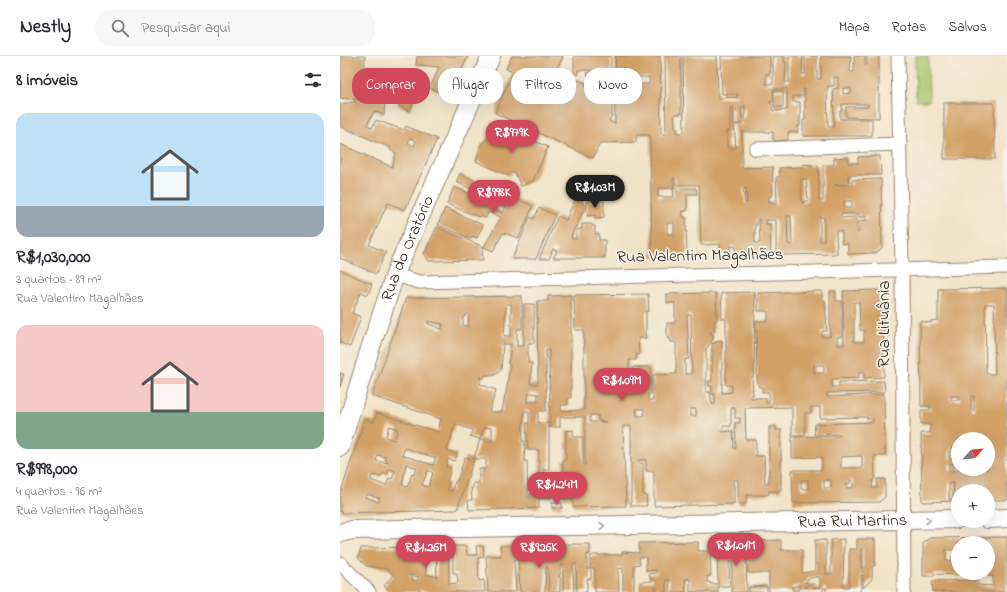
<!DOCTYPE html>
<html lang="pt">
<meta charset="utf-8">
<style>
body{margin:0;font-family:"Indie Flower",sans-serif;background:#f7f7f7;color:#2b2b33;height:100vh;display:flex;flex-direction:column;font-size:15px;white-space:nowrap}
*{box-sizing:border-box;margin:0}
p{font-size:13px;color:#7c7c81}
.icon{flex:none;width:22px;height:22px;fill:none;stroke:currentColor;stroke-width:2;stroke-linecap:round;stroke-linejoin:round}
.map{position:relative;flex:1;overflow:hidden}
.details{display:flex;flex-direction:column;background:#fff;width:340px}
.details>*{flex:none}
.banner{position:absolute;left:12px;top:12px;width:380px;height:36px;display:flex;gap:8px}
.needle{width:26px;rotate:63deg}
.fabs{position:absolute;left:611px;top:376px;display:grid;gap:8px}
.fabs a{display:grid;place-items:center;width:44px;height:44px;border-radius:50%;background:#fff;box-shadow:0 4px 16px #0002;font-size:20px}
.price{position:absolute;translate:-50% -34px;padding:0 9px;border-radius:14px;background:#d1495b;color:#fff;font-size:13px;line-height:26px;filter:drop-shadow(0 1px 2px #0008)}
.price::after{content:'';position:absolute;left:50%;top:24px;width:12px;height:9px;margin-left:-6px;background:inherit;clip-path:polygon(0 0,100% 0,50% 100%)}
.price.on{background:#222;color:#fff}
ul{padding:0;list-style:none}
li{display:grid;align-content:center;gap:8px;height:212px;padding:0 16px}
li span{display:grid;place-items:center;height:124px;border-radius:12px;color:#555}
li>.icon{margin-inline-start:auto}
span .icon{width:72px;height:72px;fill:#fffc;stroke-width:1}
li b{font-size:17px}
h2{display:flex;justify-content:space-between;align-items:center;height:48px;padding:0 16px;font-size:17px}
.pill{padding:0 14px;border-radius:16px;background:#fff;box-shadow:0 4px 16px #0002;font-size:14px;line-height:36px}
.pill.on{background:#d1495b;color:#fff}
header{display:flex;align-items:center;gap:24px;box-sizing:border-box;height:56px;padding:0 20px;background:#fff;border-bottom:1px solid #e1e1e2}
header strong{font-size:19px}
nav{display:flex;gap:22px;margin-inline-start:auto;font-size:14px}
.search{width:280px;height:36px;background:#f7f7f7;display:flex;align-items:center;gap:10px;box-sizing:border-box;padding:0 14px;border-radius:16px;color:#7c7c81;font-size:15px}
main{display:flex;flex:1;min-height:0}
.map>svg:first-child{display:block}
.green{fill:#adc86e;stroke:#747946}
.building{fill:#d2a167;fill-rule:evenodd}
.lines{fill:none;stroke-linecap:round;stroke-linejoin:round}
.street-casing{stroke:#968672;stroke-width:15}
.secondary-casing{stroke:#968672;stroke-width:20}
.street{stroke:#fff;stroke-width:13}
.secondary{stroke:#fff;stroke-width:18}
.oneway{stroke:#a79f9a}
.labels{text-anchor:middle;dominant-baseline:central;stroke-width:3.5;stroke-linejoin:round;paint-order:stroke}
.street-label{font-size:17px;fill:#3b2a1e;stroke:#f7f3e8}
</style>
<header>
<strong>Nestly</strong>
<div class="search"><svg class="icon" aria-label="search" viewBox="0 0 24 24"><circle cx="10" cy="10" r="6"/><path d="M15 15l6 6"/></svg>Pesquisar aqui</div>
<nav><a>Mapa</a><a>Rotas</a><a>Salvos</a></nav>
</header>
<main>
<section class="details">
<h2>8 imóveis<svg class="icon" aria-label="filters" viewBox="0 0 24 24"><path d="M4 7h16M4 17h16"/><circle cx="9" cy="7" r="2"/><circle cx="15" cy="17" r="2"/></svg></h2>
<ul>
<li><span style="background:linear-gradient(#bfe0f5 75%,#9aa5b1 0)"><svg class="icon" aria-label="home" viewBox="0 0 24 24"><path d="M3 11l9-7 9 7M6 9v11h12V9"/></svg></span><div><b>R$1,030,000</b><p>3 quartos · 89 m²</p><p>Rua Valentim Magalhães</p></div></li>
<li><span style="background:linear-gradient(#f6c9c9 70%,#7fa58c 0)"><svg class="icon" aria-label="home" viewBox="0 0 24 24"><path d="M3 11l9-7 9 7M6 9v11h12V9"/></svg></span><div><b>R$998,000</b><p>4 quartos · 96 m²</p><p>Rua Valentim Magalhães</p></div></li>
</ul>
</section>
<div class="map">
<svg width="667" height="536" viewBox="0 0 667 536">
<rect width="100%" height="100%" fill="#f7f3e8"/>
<filter id="ink" filterUnits="userSpaceOnUse"><feTurbulence type="fractalNoise" baseFrequency=".025" numOctaves="2"/><feDisplacementMap in="SourceGraphic" scale="8" xChannelSelector="R" yChannelSelector="G"/><feConvolveMatrix kernelMatrix="1 2 1 2 8 2 1 2 1" color-interpolation-filters="sRGB"/></filter>
<filter id="wash" filterUnits="userSpaceOnUse"><feTurbulence type="fractalNoise" baseFrequency=".012" numOctaves="4" result="noise"/><feDisplacementMap in="SourceGraphic" scale="16" xChannelSelector="R" yChannelSelector="G"/><feGaussianBlur stdDeviation="0.9" result="paint"/><feColorMatrix in="noise" values="0 0 0 0 0 0 0 0 0 0 0 0 0 0 0 0 0 1.4 0 .05"/><feComposite in="paint" operator="in"/></filter>
<g filter="url(#wash)">
<rect width="100%" height="100%" fill="#f1e3c7"/>
<polygon class="green" points="575,0 588,0 589,45 576,45"/>
<g id="blocks">
<g class="building">
<path d="M1,0H25L24,27L32,28V14L78,15L83,23L70,55L58,50L59,42L45,43L44,59L34,55L27,69L32,72L36,64L64,74L66,70L97,83L65,154L48,147L45,153L29,189L46,196L36,218L0,202V88L52,111L56,97L50,94L51,92L0,70V48L15,46V43L0,42ZM70,82L76,85L74,90L68,87Z"/>
<polygon points="77,0 128,0 110,41 90,32 99,11 76,9"/>
<path d="M172,0H223L215,17L235,26L236,23L246,27L245,30L272,42L271,33H259V30H255V25H250L247,17L250,16V14H238V19L234,17V0H271V21H276L275,0H320L321,78H326L325,0H341V58H334L335,72H337V77H344L343,0H377L378,42L398,41V38H382L381,0H430V18H426V28H433V0H444V6H446L445,26H449V0H463L462,18H465V0H477V23H481V0H511L510,16H514V0H525V9H527V0H539V62L506,61V51H528V48H502V55H500V63H532V80H463V64H465V33H463V40H453V46H460V70H458V76H448V84L435,85L433,83V76H402V112L433,111L432,140H429V146H434V148H437L436,121H440L439,112L463,111V108L478,110L479,145H483V109H494V102L508,101V107H518V101L540,100L541,119H508V128L495,129H512V124L541,123L542,192L536,197L508,198V187L502,188V175H496L497,198L436,199V164H426V168H430L431,199H396L395,190H390V200H380V188L361,189L359,129H336L335,122H333L334,132H318V141H334L333,132H356L357,138H347V155H342L343,161H346L347,200L312,201L310,79H296V86L260,87L253,102L155,57L173,16L166,13ZM262,13H266V17H262V21H257V14ZM294,21H309V28H294ZM494,21H498V32L493,33L494,71H488L487,33L488,30H494ZM503,32H511V37L503,38ZM433,33H447V54L433,55L430,45H433ZM272,43H275V68L269,65L272,59ZM404,49H405V62H402L401,52H404ZM393,51L394,68L402,67V69H394L396,92H387V75H390V52ZM461,123H466L468,145H464V147H462ZM406,132L407,147H405L403,133ZM504,145H512V152H504ZM501,158H519V161H527V164L519,165V177H517L516,161L501,162ZM447,160H451L452,189L448,188ZM480,161H484V185H480ZM417,163H419L420,187H415V169H417ZM327,167H334V178H327Z"/>
<rect x="434" y="35" width="9" height="16"/>
<polygon points="604,47 654,47 655,103 604,103"/>
<polygon points="156,68 208,91 193,125 181,130 175,117 172,116 169,120 136,105 141,89 152,77"/>
<polygon points="120,118 161,136 159,141 150,137 148,140 116,126"/>
<polygon points="246,127 246,142 243,143 242,147 246,149 231,180 232,183 236,183 236,177 238,173 242,173 242,168 252,168 252,170 255,170 255,178 259,178 259,184 265,184 265,202 213,202 217,195 213,193 209,203 199,203 218,160 226,164 242,128"/>
<polygon points="114,131 146,144 145,148 163,157 170,140 193,150 179,182 163,177 153,195 144,191 161,161 148,156 146,162 140,160 139,161 107,148"/>
<polygon points="246,145 264,145 264,161 255,162 255,159 247,160"/>
<polygon points="105,152 143,169 137,182 132,180 131,183 98,169"/>
<polygon points="199,152 215,159 196,203 172,203 190,161 194,163"/>
<polygon points="97,171 144,191 142,194 143,204 89,205 84,198"/>
<polygon points="0,214 32,228 28,239 21,236 12,257 21,261 10,291 0,287"/>
<path d="M667,232V444H648V435H618V445L582,446L581,377H590V368H581V354H590V350H581L580,265L591,267V265L598,264V233ZM645,248H654L655,318H646ZM611,340H620V344H611ZM631,340H634V354H631ZM618,383H648V413H618ZM614,391L613,402L609,403V395H611V392ZM609,408H614V415H609ZM609,427H614L613,443H609Z"/>
<path d="M537,234L543,240L544,321L524,322V316H519V322L492,323V331H499V326L544,325L545,336L487,337V341L544,338L545,400H534L535,423L533,424L532,432H537V423H545V441L539,446L453,447L452,414H482V401L452,402V381L500,380V378L474,379L475,368L533,366V363H527V361L480,362V351H471V357H465V379H452V351L405,352L406,384H416V400H424L425,427H429V371L436,370V374H441V435H429V438L424,439H406V448H398V424H394V448L314,450V415H306V404H298V407H303V439H306L307,450H291V370H283L286,450L233,451V444L223,443V404H226V375L233,374V381H243V409H245V361H220V371H210L209,294H206V355H198V367H209V414H203L204,419H221V434L211,436V442H199V452L129,454L128,444H132L131,432H133V427H139V413H146V403H134L140,383L130,380L133,374L115,368L107,395L117,398L115,405L108,403L106,411L111,412L107,426L109,427L107,434L112,435L115,425H117L125,401L134,403L117,454L2,457L0,455V439L25,363L34,366L37,357L98,376L101,363L32,340L66,242L182,240V273H177V290H184V248H194V287H188V307H192L190,328H198L197,245H208V240L231,239V342H228V349H221V355L244,354V274H235L234,239L308,238L309,255H306V282H298L299,299L296,298V304H289L290,337H293V311H311V338H308V344L313,345V319L336,318V286H330V282H327V267H335V247H327V238L376,237L377,264H374V276H370V278H373V283L367,292H366V336H370L372,348H375V338H372V330H369L368,325H372V287H376V285L382,284V337L392,336V329H386V263H382L381,237L415,236L414,320H412L413,339H410L411,342H426V347H429V336H422V331H419L417,323L416,265H428V255H418V237L482,235V244H485L487,275H482V281H490V235H496V245H502V281H497V289H504L503,235ZM514,246H519L520,274H524V286H514ZM166,248H171V280H164ZM126,258H129L128,271L123,269V261H125ZM347,259H351L352,318H345V303H349ZM88,265L103,268L102,273L88,268ZM163,288H171V290L168,308L170,309L166,338H165L162,356H149L156,334L140,328V321L144,322L145,319H155L161,314ZM474,309H484V317H474ZM189,337L198,338V346H187ZM391,352H395V362H400V367H395L396,393H394L393,375L382,376L383,370H391ZM296,353H304V360H297ZM350,353H356V360H350ZM184,355H189V367H186L188,394H199V438H190V443H188L187,405H184L185,385H182ZM250,359H258V364L267,366H250ZM49,370L58,373L54,384L46,381ZM144,371L152,372V385H145V383H140ZM65,392L96,402L93,409L62,399ZM38,399L46,401L45,404L49,406V407L36,405ZM522,400V412H501V401ZM66,408L77,412L74,419L72,418L67,431L62,429ZM49,413L55,415L52,423L49,422L46,430L31,424L32,419L41,421L43,417L47,419ZM88,414L93,417L88,431L82,429ZM461,424H468V433H461ZM484,424H491V432H484ZM510,424H513V432H507V427H510ZM26,438L40,442L39,446L25,441Z"/>
<polygon points="0,317 4,318 0,331"/>
<rect x="212" y="447" width="10" height="5"/>
<polygon points="667,481 667,536 593,536 592,525 638,524 638,529 653,530 653,520 648,520 648,487 618,487 618,498 615,498 615,494 606,494 606,505 612,505 612,500 618,500 618,517 621,517 620,519 594,518 594,520 583,520 583,488 589,482"/>
<path d="M504,483L503,531H509V493H517V483H535V510H532V523L523,532V519H521V534L519,536H486V532H483V536H429V517H408V496H406L407,536H392V506H389L390,530H378V536H350V523H345L346,536H330L329,524H326V536H317V531H315V536H300V526L313,525V523H310L309,518L317,517V514L306,515V501H299L300,508L294,509V536H283V512L278,513L279,536H255V513L250,512V501L253,499H282V496L299,497V487L358,486V495H370L371,520H367V526H370V528H378L377,486L441,484V494H462V517L475,515V484H486V518H491V484ZM521,493H523V512H521ZM475,521H480V532H474V528H467V531H464V526L467,527V523ZM459,529V534H452V531Z"/>
<polygon points="215,488 250,488 250,498 247,498 247,513 251,513 251,523 247,523 247,536 237,536 236,508 233,508 234,536 223,536 223,509 220,509 220,519 218,519 218,521 220,521 220,536 209,536 208,511 206,511 205,536 180,536 178,503 174,504 176,536 148,536 146,500 161,500 160,490 192,489 192,497 208,498 215,497"/>
<path d="M108,490L109,528L118,527L117,517H113V490H126L127,499H137L136,490H143L144,501L138,502L139,525L144,524L145,536H84L81,534L76,536H50L44,530L53,519L48,513L26,510L18,502L21,492L85,491L86,518L97,521L96,491ZM69,519L79,521L75,526Z"/>
<rect x="633" y="517" width="9" height="4"/>
<polygon points="427,530 427,536 409,536 409,531"/>
</g>
</g>
</g>
<g filter="url(#ink)">
<use href="#blocks" fill-opacity="0" stroke="#968672" stroke-width="1"/>
<g class="lines">
<defs>
<g id="street">
<polyline points="558,0 562,213 564,536"/>
<polyline points="416,93 560,88"/>
<polyline points="55,219 79,226 667,211"/>
<polyline points="0,507 29,536"/>
</g>
<g id="secondary">
<path id="s1" d="M0,391L29,296L57,213L151,0"/>
<polyline points="648,463 667,462"/>
<path id="s2" d="M0,477L12,474L618,463"/>
</g>
</defs>
<use href="#street" class="street-casing"/>
<use href="#secondary" class="secondary-casing"/>
<use href="#street" class="street"/>
<use href="#secondary" class="secondary"/>
</g>
<defs><path id="oneway-chevron" d="M-2-3.5L2.5 0L-2 3.5" fill="none" stroke-width="1.6" stroke-linecap="round" stroke-linejoin="round"/></defs>
<g class="oneway">
<use href="#oneway-chevron" transform="translate(588 464) rotate(-1)"/>
<use href="#oneway-chevron" transform="translate(262 470) rotate(-1)"/>
</g>
</g>
<g class="labels">
<g class="street-label">
<text stroke="none"><textPath href="#s1" startOffset="210">Rua do Oratório</textPath></text>
<text transform="translate(360 200) rotate(-1)">Rua Valentim Magalhães</text>
<text transform="translate(544 268) rotate(-90)">Rua Lituânia</text>
<text stroke="none"><textPath href="#s2" startOffset="513">Rua Rui Martins</textPath></text>
</g>
</g>
</svg>
<div class="fabs">
<a><svg class="needle" viewBox="-14 -14 28 28"><path d="M0-13l5 13h-10z" fill="#e53935"/><path d="M0 13l5-13h-10z" fill="#7c7c81"/></svg></a>
<a>+</a>
<a>−</a>
</div>
<b class="price" style="left:172px;top:98px">R$979K</b>
<b class="price on" style="left:255px;top:153px">R$1.03M</b>
<b class="price" style="left:154px;top:158px">R$998K</b>
<b class="price" style="left:282px;top:346px">R$1.09M</b>
<b class="price" style="left:217px;top:450px">R$1.24M</b>
<b class="price" style="left:396px;top:511px">R$1.01M</b>
<b class="price" style="left:86px;top:513px">R$1.26M</b>
<b class="price" style="left:199px;top:513px">R$926K</b>
<div class="banner">
<a class="pill on">Comprar</a>
<a class="pill">Alugar</a>
<a class="pill">Filtros</a>
<a class="pill">Novo</a>
</div>
</div>
</main>
